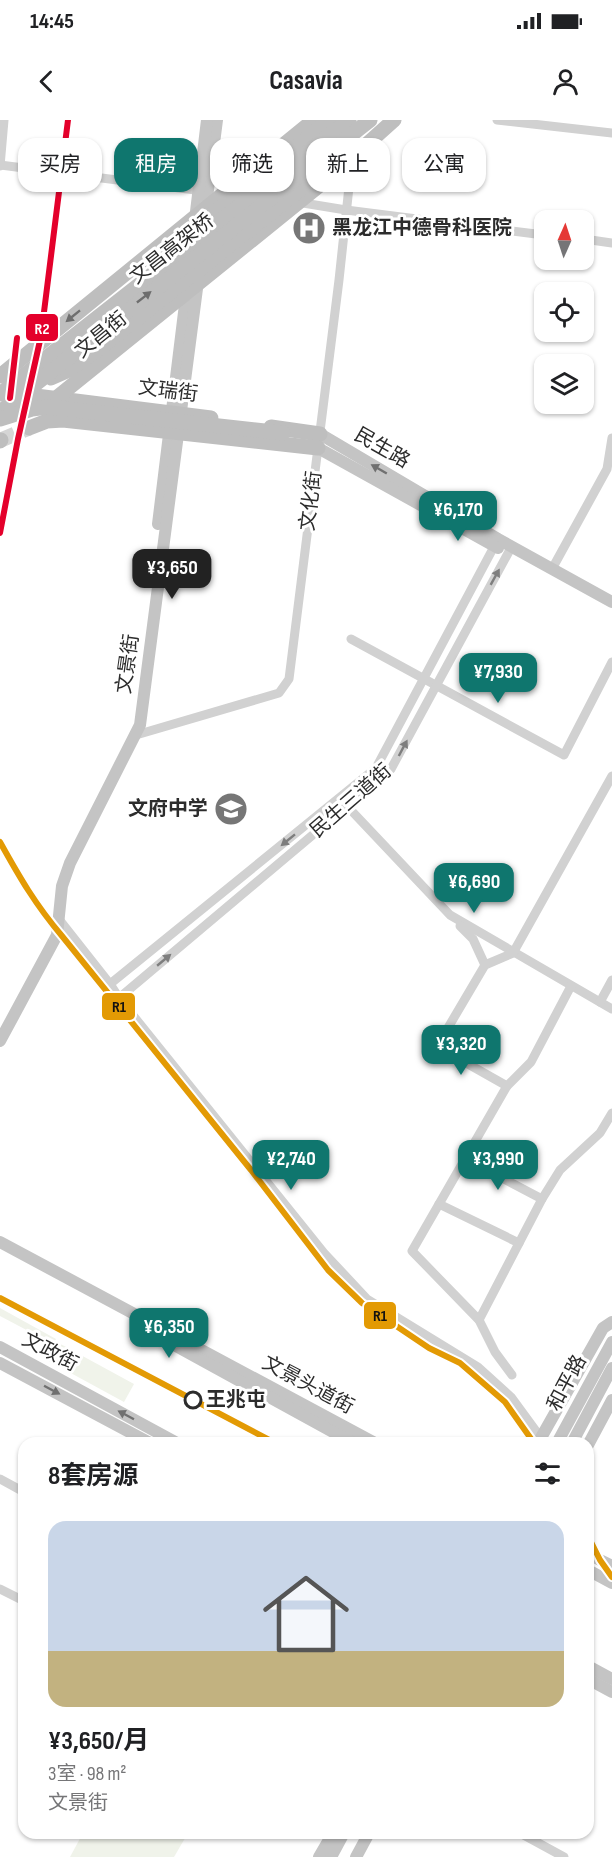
<!DOCTYPE html>
<html lang="zh">
<meta charset="utf-8">
<style>
body{margin:0;font-family:"Sofia Sans Condensed","Noto Sans SC",sans-serif;background:#f6f6f6;color:#202124;height:100vh;display:flex;flex-direction:column;font-size:22px;white-space:nowrap}
*{box-sizing:border-box;margin:0}
p{font-size:20px;color:#757577}
.icon{flex:none;width:33px;height:33px;fill:none;stroke:currentColor;stroke-width:2;stroke-linecap:round;stroke-linejoin:round}
.map{position:relative;flex:1;overflow:hidden}
.side{position:absolute;left:18px;top:1317px;width:576px;height:402px;display:flex;flex-direction:column;background:#fff;border-radius:18px;box-shadow:0 2px 4px #0004}
.side>*{flex:none}
.hud{position:absolute;left:18px;top:18px;width:576px;height:54px;display:flex;gap:12px}
.needle{width:39px;rotate:3deg}
.controls{position:absolute;left:534px;top:90px;display:grid;gap:12px}
.controls a{display:grid;place-items:center;width:60px;height:60px;border-radius:12px;background:#fff;box-shadow:0 2px 4px #0004;font-size:30px}
.price{position:absolute;translate:-50% -51px;padding:0 14px;border-radius:12px;background:#0f766e;color:#fff;font-size:20px;line-height:39px;filter:drop-shadow(0 2px 3px #0008)}
.price::after{content:'';position:absolute;left:50%;top:36px;width:18px;height:14px;margin-left:-9px;background:inherit;clip-path:polygon(0 0,100% 0,50% 100%)}
.price.current{background:#222;color:#fff}
ul{padding:0;list-style:none}
li{display:grid;align-content:center;gap:12px;height:318px;padding:0 30px}
li+li{border-top:2px solid #e0e0e0}
li span{display:grid;place-items:center;height:186px;border-radius:18px;color:#555}
li>.icon{margin-inline-start:auto}
span .icon{width:108px;height:108px;fill:#fffc;stroke-width:1}
li b{font-size:26px}
h2{display:flex;justify-content:space-between;align-items:center;height:72px;padding:0 30px;font-size:26px}
.tag{padding:0 21px;border-radius:18px;background:#fff;box-shadow:0 2px 4px #0004;font-size:21px;line-height:54px}
.tag.current{background:#0f766e;color:#fff}
.status{display:flex;justify-content:space-between;align-items:center;height:42px;padding:0 30px;background:#fff;direction:ltr}
.status svg{height:16px;fill:currentColor}
header{display:flex;justify-content:space-between;align-items:center;height:78px;padding:0 30px;background:#fff;font-size:27px;font-weight:700}
.map>svg:first-child{display:block}
.green{fill:#f0f3ea}
.lines{fill:none;stroke-linecap:round;stroke-linejoin:round}
.highway-tunnel{stroke:#d5d5d5;stroke-width:15;stroke-dasharray:15 8;stroke-linecap:butt}
.minor{stroke:#d1d1d1;stroke-width:9}
.major{stroke:#c4c4c4;stroke-width:12}
.highway{stroke:#bebebe;stroke-width:15}
.highway-bridge{stroke:#bebebe;stroke-width:15}
.rail-1-casing{stroke:#fff;stroke-width:10}
.rail-2-casing{stroke:#fff;stroke-width:10}
.rail-1{stroke:#e39a04;stroke-width:6}
.rail-2{stroke:#e4002b;stroke-width:6}
.oneway{fill:#6e6e6e}
.oneway2{fill:#707070}
.oneway3{fill:#7e7e7e}
.stop-dot{fill:#fff;stroke:#2c2c2c;stroke-width:3}
.labels{text-anchor:middle;dominant-baseline:central;stroke-width:6;stroke-linejoin:round;paint-order:stroke}
.poi-label{font-size:20px;font-weight:bold;fill:#2c2c2c;stroke:#fff;text-anchor:start}
.street-label{font-size:20px;fill:#2c2c2c;stroke:#fff}
.stop-label{font-size:20px;font-weight:bold;fill:#2c2c2c;stroke:#fff;text-anchor:start}
.line-badge{stroke:#fff;stroke-width:2}
.badge-label{font-size:16px;text-anchor:middle;font-weight:bold;fill:#fff}
.pale-badge-label{font-size:16px;text-anchor:middle;font-weight:bold;fill:#111}
</style>
<div class="status"><b>14:45</b><svg viewBox="0 0 49 12"><path d="M0 12V9h3v3zM5 12V6h3v6zM10 12V3h3v9zM15 12V0h3v12zM26 1h20v11H26zM47 4h2v5h-2z"/></svg></div>
<header><svg class="icon" aria-label="back" viewBox="0 0 24 24"><path d="M15 5l-7 7 7 7"/></svg>Casavia<svg class="icon" aria-label="person" viewBox="0 0 24 24"><circle cx="12" cy="8" r="4"/><path d="M4 21q1-7 8-7t8 7"/></svg></header>
<div class="map">
<svg width="612" height="1737" viewBox="0 0 612 1737">
<rect width="100%" height="100%" fill="#fff"/>
<g class="green">
<polygon points="0,1188 56,1219 55,1221 134,1264 124,1282 45,1239 53,1224 0,1196"/>
<polygon points="83,1713 188,1713 174,1737 70,1737"/>
</g>
<g class="lines">
<polyline class="highway-tunnel" points="1,320 29,308"/>
<g class="minor">
<polyline points="497,0 612,13"/>
<polyline points="0,45 203,71"/>
<polyline points="0,46 4,0"/>
<polyline points="297,82 346,90 544,115"/>
<polyline points="584,119 612,123"/>
<polyline points="552,449 607,349 612,318"/>
<polyline points="351,519 564,635 612,542"/>
<polyline points="136,615 279,573 289,559 339,160 352,39"/>
<polyline points="347,686 450,795 612,889"/>
<polyline points="58,798 110,864 119,878 324,1133 367,1179 478,1247 511,1277 541,1318"/>
<polyline points="460,806 473,819 485,845"/>
<polyline points="110,864 376,648 497,421"/>
<polyline points="571,866 531,942 507,966 461,940 439,923 485,845 513,833 612,656"/>
<polyline points="119,878 391,649 512,426"/>
<polyline points="600,882 612,860"/>
<polyline points="507,966 412,1131 479,1200 495,1232 512,1255"/>
<polyline points="466,1039 542,1079"/>
<polyline points="439,1084 519,1123"/>
<polyline points="479,1200 542,1079 560,1050 600,1013 612,993"/>
<polyline points="0,1359 24,1372"/>
<polyline points="0,1469 24,1481"/>
<polyline points="520,1713 564,1737"/>
</g>
<g class="major">
<polyline points="205,93 217,0"/>
<polyline points="195,100 207,0"/>
<polyline points="320,314 498,419 612,482"/>
<polyline points="318,328 498,428"/>
<polyline points="158,404 187,168"/>
<polyline points="0,921 57,815 62,766 70,743 140,605 198,161"/>
<polyline points="0,1122 375,1323"/>
<polyline points="156,1215 353,1323"/>
<polyline points="0,1227 177,1323"/>
<polyline points="0,1243 150,1323"/>
<polyline points="538,1323 603,1208 612,1202"/>
<polyline points="557,1323 612,1222"/>
<polyline points="572,1323 612,1248"/>
<polyline points="588,1325 612,1280"/>
<polyline points="588,1434 612,1446"/>
<polyline points="588,1450 612,1463"/>
<polyline points="588,1546 612,1559"/>
<polyline points="588,1559 612,1572"/>
<polyline points="319,1737 333,1713"/>
<polyline points="331,1737 344,1713"/>
<polyline points="356,1737 369,1713"/>
</g>
<g class="highway">
<polyline points="0,256 314,0"/>
<polyline points="12,273 211,298"/>
<polyline points="55,279 336,52 394,0"/>
<polyline points="271,307 320,314"/>
<polyline points="29,308 47,301 63,300 318,328"/>
<polyline points="0,321 1,320"/>
</g>
<g class="highway-bridge">
<polyline points="179,120 330,0"/>
<polyline points="51,258 67,251 92,234 339,39"/>
<polyline points="0,274 349,0"/>
<polyline points="0,292 370,0"/>
<polyline points="0,299 32,289 48,287 283,313"/>
</g>
<defs>
<g id="rail-1">
<path d="M0,722C20,758 35,784 62,816L251,1050L328,1150L362,1183L429,1228L460,1243L505,1282L534,1323"/>
<polyline points="0,1178 275,1323"/>
<polyline points="588,1416 600,1440 612,1457"/>
</g>
<g id="rail-2">
<polyline points="10,278 17,218"/>
<polyline points="0,413 18,319 41,216 68,0"/>
</g>
</defs>
<use href="#rail-1" class="rail-1-casing"/>
<use href="#rail-2" class="rail-2-casing"/>
<use href="#rail-1" class="rail-1"/>
<use href="#rail-2" class="rail-2"/>
</g>
<defs><path id="oneway-solid" d="M-6-.8H1V-3.2L6.5 0L1 3.2V.8H-6Z" transform="scale(1.5)"/></defs>
<g class="oneway">
<use href="#oneway-solid" transform="translate(144 177) rotate(-38)"/>
<use href="#oneway-solid" transform="translate(73 196) rotate(141)"/>
</g>
<g class="oneway2">
<use href="#oneway-solid" transform="translate(379 349) rotate(-150)"/>
<use href="#oneway-solid" transform="translate(52 1270) rotate(28)"/>
<use href="#oneway-solid" transform="translate(126 1295) rotate(-152)"/>
</g>
<g class="oneway3">
<use href="#oneway-solid" transform="translate(495 457) rotate(-61)"/>
<use href="#oneway-solid" transform="translate(403 628) rotate(-62)"/>
<use href="#oneway-solid" transform="translate(288 720) rotate(141)"/>
<use href="#oneway-solid" transform="translate(164 840) rotate(-40)"/>
</g>
<defs>
<symbol id="hospital-disc" viewBox="-11 -11 22 22"><circle r="9.5" fill="#767676" stroke="#fff"/><path d="M-5-5h3v3.5h4V-5h3V5h-3V1.5h-4V5h-3Z" fill="#fff"/></symbol>
<symbol id="school-disc" viewBox="-11 -11 22 22"><circle r="9.5" fill="#767676" stroke="#fff"/><path d="M0-5L7-2L0 1L-7-2ZM-4 1L0 2.5L4 1V4Q0 6-4 4Z" fill="#fff"/></symbol>
</defs>
<g fill-rule="evenodd">
<use href="#hospital-disc" x="290" y="89" width="38" height="38"/>
<use href="#school-disc" x="212" y="670" width="38" height="38"/>
</g>
<circle class="stop-dot" cx="193" cy="1280" r="8"/>
<g class="labels">
<g class="poi-label">
<text x="332" y="108">黑龙江中德骨科医院</text>
<text x="208" y="689" text-anchor="end">文府中学</text>
</g>
<g class="street-label">
<text transform="translate(172 129) rotate(-38)">文昌高架桥</text>
<text transform="translate(101 215) rotate(-39)">文昌街</text>
<text transform="translate(168 271) rotate(7)">文瑞街</text>
<text transform="translate(382 328) rotate(30)">民生路</text>
<text transform="translate(311 381) rotate(-83)">文化街</text>
<text transform="translate(128 544) rotate(-82)">文景街</text>
<text transform="translate(351 681) rotate(-41)">民生三道街</text>
<text transform="translate(50 1232) rotate(28)">文政街</text>
<text transform="translate(567 1263) rotate(-62)">和平路</text>
<text transform="translate(308 1265) rotate(28)">文景头道街</text>
</g>
<g class="stop-label">
<text x="206" y="1280">王兆屯</text>
</g>
</g>
<g class="line-badge">
<rect x="25" y="193" width="34" height="29" rx="6" fill="#e4002b"/>
<rect x="101" y="872" width="35" height="29" rx="6" fill="#e39a04"/>
<rect x="363" y="1181" width="34" height="29" rx="6" fill="#e39a04"/>
</g>
<g class="badge-label">
<text x="42" y="214">R2</text>
</g>
<g class="pale-badge-label">
<text x="119" y="892">R1</text>
<text x="380" y="1201">R1</text>
</g>
</svg>
<div class="controls">
<a><svg class="needle" viewBox="-14 -14 28 28"><path d="M0-13l5 13h-10z" fill="#e53935"/><path d="M0 13l5-13h-10z" fill="#757577"/></svg></a>
<a><svg class="icon" aria-label="locate" viewBox="0 0 24 24"><circle cx="12" cy="12" r="6"/><path d="M12 2v4M12 18v4M2 12h4M18 12h4"/></svg></a>
<a><svg class="icon" aria-label="layers" viewBox="0 0 24 24"><path d="M12 4l9 5-9 5-9-5zM3 14l9 5 9-5"/></svg></a>
</div>
<b class="price" style="left:458px;top:422px">¥6,170</b>
<b class="price current" style="left:172px;top:480px">¥3,650</b>
<b class="price" style="left:498px;top:584px">¥7,930</b>
<b class="price" style="left:474px;top:794px">¥6,690</b>
<b class="price" style="left:461px;top:956px">¥3,320</b>
<b class="price" style="left:291px;top:1071px">¥2,740</b>
<b class="price" style="left:498px;top:1071px">¥3,990</b>
<b class="price" style="left:169px;top:1239px">¥6,350</b>
<div class="hud">
<a class="tag">买房</a>
<a class="tag current">租房</a>
<a class="tag">筛选</a>
<a class="tag">新上</a>
<a class="tag">公寓</a>
</div>
<section class="side">
<h2>8套房源<svg class="icon" aria-label="filters" viewBox="0 0 24 24"><path d="M4 7h16M4 17h16"/><circle cx="9" cy="7" r="2"/><circle cx="15" cy="17" r="2"/></svg></h2>
<ul>
<li><span style="background:linear-gradient(#c9d6e8 70%,#c2b280 0)"><svg class="icon" aria-label="home" viewBox="0 0 24 24"><path d="M3 11l9-7 9 7M6 9v11h12V9"/></svg></span><div><b>¥3,650/月</b><p>3室 · 98 m²</p><p>文景街</p></div></li>
</ul>
</section>
</div>
